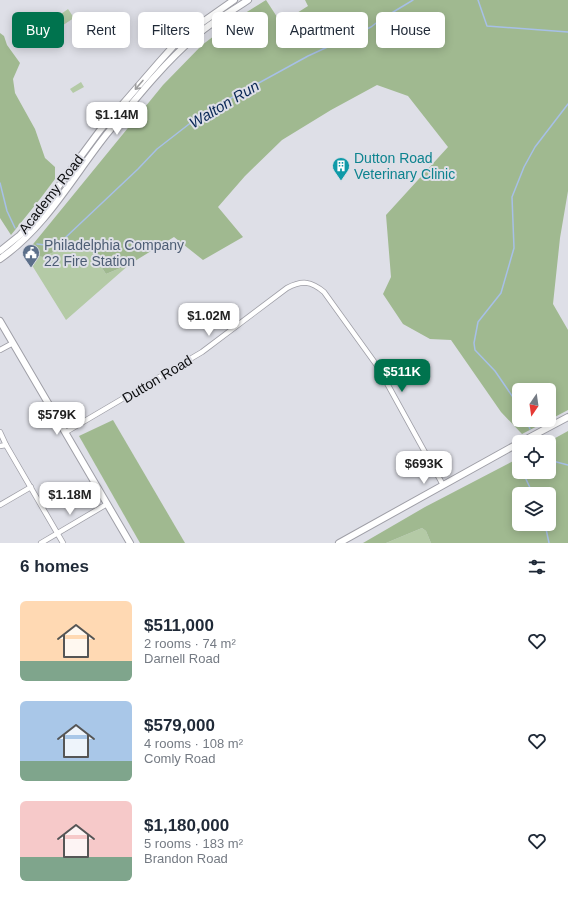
<!DOCTYPE html>
<meta charset="utf-8">
<style>
body{margin:0;font-family:Helvetica,sans-serif;background:#f2f2f3;color:#1f2937;height:100vh;display:flex;flex-direction:column;font-size:15px;white-space:nowrap}
*{box-sizing:border-box;margin:0}
p{font-size:13px;color:#747a83}
.icon{flex:none;width:22px;height:22px;fill:none;stroke:currentColor;stroke-width:2;stroke-linecap:round;stroke-linejoin:round}
.map{position:relative;height:543px;overflow:hidden}
.side{display:flex;flex-direction:column;background:#fff;flex:1}
.side>*{flex:none}
.guide{position:absolute;left:12px;top:12px;width:544px;height:36px;display:flex;gap:8px}
.needle{width:26px;rotate:193deg}
.controls{position:absolute;left:512px;top:383px;display:grid;gap:8px}
.controls a{display:grid;place-items:center;width:44px;height:44px;border-radius:6px;background:#fff;box-shadow:0 2px 10px #0003;font-size:20px}
.price{position:absolute;translate:-50% -34px;padding:0 9px;border-radius:8px;background:#fff;color:#222;font-size:13px;line-height:26px;filter:drop-shadow(0 1px 2px #0008)}
.price::after{content:'';position:absolute;left:50%;top:24px;width:12px;height:9px;margin-left:-6px;background:inherit;clip-path:polygon(0 0,100% 0,50% 100%)}
.price.active{background:#00734e;color:#fff}
ul{padding:0;list-style:none}
li{display:flex;align-items:center;gap:12px;height:100px;padding:0 20px}
li span{display:grid;place-items:center;flex:none;width:112px;height:80px;border-radius:6px;color:#555}
li>.icon{margin-inline-start:auto}
span .icon{width:48px;height:48px;fill:#fffc;stroke-width:1}
li b{font-size:17px}
h2{display:flex;justify-content:space-between;align-items:center;height:48px;padding:0 20px;font-size:17px}
.tag{padding:0 14px;border-radius:6px;background:#fff;box-shadow:0 2px 10px #0003;font-size:14px;line-height:36px}
.tag.active{background:#00734e;color:#fff}
.map>svg:first-child{display:block}
.green{fill:#b4caa6}
.forest{fill:#a0b990;fill-rule:evenodd}
.lines{fill:none;stroke-linecap:round;stroke-linejoin:round}
.stream{stroke:#a7c0e8;stroke-width:1.5}
.street-casing{stroke:#9f9fa7;stroke-width:6}
.secondary-casing{stroke:#9f9fa7;stroke-width:8}
.street{stroke:#fff;stroke-width:4.5}
.secondary{stroke:#fff;stroke-width:6}
.oneway{stroke:#9e9e9f}
.labels{text-anchor:middle;dominant-baseline:central;stroke-width:4;stroke-linejoin:round;paint-order:stroke}
.culture-label{font-size:14px;fill:#0d838f;stroke:#dedfe7;text-anchor:start}
.street-label{font-size:14px;fill:#0c0d0f;stroke:#dedfe7}
.service-label{font-size:14px;fill:#4e5e75;stroke:#dedfe7;text-anchor:start}
.water-label{font-size:15px;font-style:italic;fill:#092756;stroke:#dedfe7}
</style>
<div class="map">
<svg width="568" height="543" viewBox="0 0 568 543">
<rect width="100%" height="100%" fill="#dedfe7"/>
<g class="green">
<polygon points="68,9 74,18 60,27 54,19"/>
<polygon points="81,82 84,87 73,93 70,89"/>
<polygon points="75,242 89,248 106,274 130,264 66,320 25,254 43,257"/>
<polygon points="422,528 426,531 431,543 386,543"/>
</g>
<g class="forest">
<polygon points="266,0 281,23 308,6 305,0 568,0 568,191 560,238 553,304 568,330 568,410 549,420 549,390 519,390 519,420 549,420 522,434 501,412 451,340 430,339 403,324 383,294 391,277 386,215 448,147 408,96 377,85 331,110 282,140 245,176 218,207 243,237 203,260 174,237 130,264 106,274 89,248 75,242 43,257 25,254 163,85 202,45 242,15"/>
<polygon points="0,33 4,36 7,45 20,63 13,79 15,93 35,129 45,158 55,167 55,179 40,199 11,235 0,218"/>
<polygon points="113,420 185,543 140,543 79,436"/>
<path d="M568,431V543H431L426,531L422,528L386,543H363L425,507L519,458V472H549L548,442ZM519,494H549V524H519Z"/>
</g>
<g class="lines">
<g class="stream">
<polyline points="478,0 487,26 568,32"/>
<polyline points="0,183 7,211 15,228"/>
<path d="M37,244C51,246 55,246 66,237L138,169L157,149L202,114L308,56L371,27L380,20L413,0"/>
<polyline points="519,406 495,371 475,350 474,343 478,322 501,293 514,248 512,197 524,167 535,147 568,104"/>
<polyline points="526,420 530,429"/>
<polyline points="549,460 568,465"/>
<polyline points="526,472 524,475 533,494"/>
<polyline points="545,524 549,543"/>
</g>
<defs>
<g id="street">
<polyline points="0,350 13,343"/>
<polyline points="0,432 6,445 63,543"/>
<path d="M66,432L202,352L287,288C302,280 311,281 324,292L378,367L443,485"/>
<polyline points="0,446 6,445"/>
<polyline points="0,505 31,487"/>
<polyline points="41,543 107,504"/>
</g>
<g id="secondary">
<polyline points="0,251 20,235 32,222 101,129 160,61 178,41 197,26 234,0"/>
<path d="M0,259C46,227 72,178 106,135C134,101 162,65 196,36C211,22 231,12 248,0"/>
<polyline points="0,321 130,543"/>
<polyline points="521,442 568,417"/>
<polyline points="339,543 519,443"/>
</g>
</defs>
<use href="#street" class="street-casing"/>
<use href="#secondary" class="secondary-casing"/>
<use href="#street" class="street"/>
<use href="#secondary" class="secondary"/>
</g>
<defs><path id="oneway-shaft" d="M-6 0H5M1.5-3L5.5 0L1.5 3" fill="none" stroke-width="1.6" stroke-linecap="round" stroke-linejoin="round"/></defs>
<use class="oneway" href="#oneway-shaft" transform="translate(139 85) rotate(131)"/>
<defs>
<symbol id="building-pin" viewBox="-11 -11 22 30"><path d="M0 17L-7.5 6A9.5 9.5 0 1 1 7.5 6Z" fill="#0f9aa8" stroke="#dedfe7"/><path d="M-4-6H4V6H1V3H-1V6H-4ZM-2.5-4.3h1.7v1.8h-1.7ZM.8-4.3h1.7v1.8H.8ZM-2.5-1h1.7V.8h-1.7ZM.8-1h1.7V.8H.8Z" fill="#fff"/></symbol>
<symbol id="civic-pin" viewBox="-11 -11 22 30"><path d="M0 17L-7.5 6A9.5 9.5 0 1 1 7.5 6Z" fill="#5c6f8a" stroke="#dedfe7"/><path d="M-.6-6.5H3V-4.5H.6V-3L4-1V1h2V6H-6V1h2V-1L-.6-3ZM-1.2 2.5V6h2.4V2.5Z" fill="#fff"/></symbol>
</defs>
<g fill-rule="evenodd">
<use href="#building-pin" x="331" y="156" width="20" height="27"/>
<use href="#civic-pin" x="21" y="243" width="20" height="27"/>
</g>
<g class="labels">
<g class="culture-label">
<text x="354" y="158">Dutton Road<tspan x="354" dy="16">Veterinary Clinic</tspan></text>
</g>
<g class="street-label">
<text transform="translate(51 194) rotate(-52)">Academy Road</text>
<text transform="translate(157 379) rotate(-31)">Dutton Road</text>
</g>
<g class="service-label">
<text x="44" y="245">Philadelphia Company<tspan x="44" dy="16">22 Fire Station</tspan></text>
</g>
<g class="water-label">
<text transform="translate(224 104) rotate(-31)">Walton Run</text>
</g>
</g>
</svg>
<div class="controls">
<a><svg class="needle" viewBox="-14 -14 28 28"><path d="M0-13l5 13h-10z" fill="#e53935"/><path d="M0 13l5-13h-10z" fill="#747a83"/></svg></a>
<a><svg class="icon" aria-label="locate" viewBox="0 0 24 24"><circle cx="12" cy="12" r="6"/><path d="M12 2v4M12 18v4M2 12h4M18 12h4"/></svg></a>
<a><svg class="icon" aria-label="layers" viewBox="0 0 24 24"><path d="M12 4l9 5-9 5-9-5zM3 14l9 5 9-5"/></svg></a>
</div>
<b class="price" style="left:117px;top:136px">$1.14M</b>
<b class="price" style="left:209px;top:337px">$1.02M</b>
<b class="price active" style="left:402px;top:393px">$511K</b>
<b class="price" style="left:57px;top:436px">$579K</b>
<b class="price" style="left:424px;top:485px">$693K</b>
<b class="price" style="left:70px;top:516px">$1.18M</b>
<div class="guide">
<a class="tag active">Buy</a>
<a class="tag">Rent</a>
<a class="tag">Filters</a>
<a class="tag">New</a>
<a class="tag">Apartment</a>
<a class="tag">House</a>
</div>
</div>
<section class="side">
<h2>6 homes<svg class="icon" aria-label="filters" viewBox="0 0 24 24"><path d="M4 7h16M4 17h16"/><circle cx="9" cy="7" r="2"/><circle cx="15" cy="17" r="2"/></svg></h2>
<ul>
<li><span style="background:linear-gradient(#ffd9b3 75%,#7fa58c 0)"><svg class="icon" aria-label="home" viewBox="0 0 24 24"><path d="M3 11l9-7 9 7M6 9v11h12V9"/></svg></span><div><b>$511,000</b><p>2 rooms · 74 m²</p><p>Darnell Road</p></div><svg class="icon" aria-label="heart" viewBox="0 0 24 24"><path d="M12 20l-8-8c-3-5 5-10 8-4 3-6 11-1 8 4z"/></svg></li>
<li><span style="background:linear-gradient(#a9c7e8 75%,#7fa58c 0)"><svg class="icon" aria-label="home" viewBox="0 0 24 24"><path d="M3 11l9-7 9 7M6 9v11h12V9"/></svg></span><div><b>$579,000</b><p>4 rooms · 108 m²</p><p>Comly Road</p></div><svg class="icon" aria-label="heart" viewBox="0 0 24 24"><path d="M12 20l-8-8c-3-5 5-10 8-4 3-6 11-1 8 4z"/></svg></li>
<li><span style="background:linear-gradient(#f6c9c9 70%,#7fa58c 0)"><svg class="icon" aria-label="home" viewBox="0 0 24 24"><path d="M3 11l9-7 9 7M6 9v11h12V9"/></svg></span><div><b>$1,180,000</b><p>5 rooms · 183 m²</p><p>Brandon Road</p></div><svg class="icon" aria-label="heart" viewBox="0 0 24 24"><path d="M12 20l-8-8c-3-5 5-10 8-4 3-6 11-1 8 4z"/></svg></li>
</ul>
</section>
